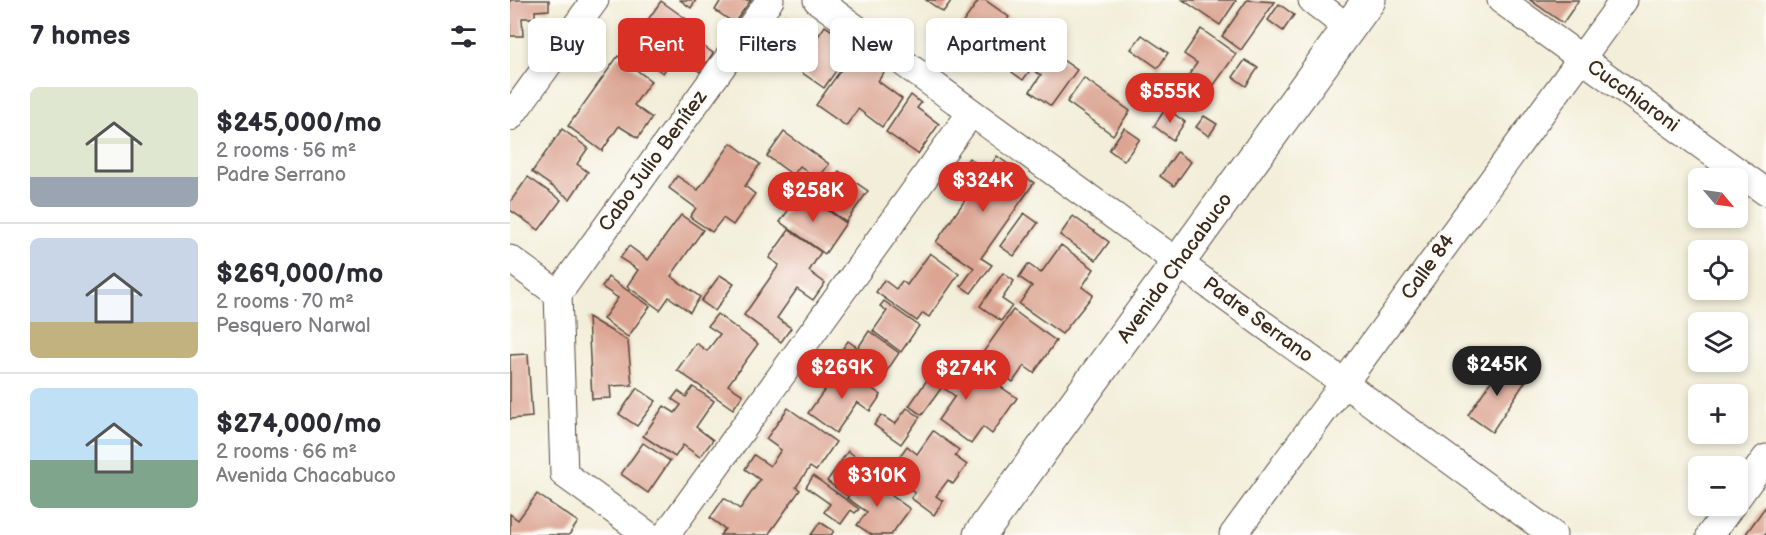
<!DOCTYPE html>
<meta charset="utf-8">
<style>
body{margin:0;font-family:"Balsamiq Sans",sans-serif;background:#f7f7f7;color:#2b2b33;height:100vh;display:flex;flex-direction:column;font-size:22px;white-space:nowrap}
*{box-sizing:border-box;margin:0}
p{font-size:20px;color:#7c7c81}
.icon{flex:none;width:33px;height:33px;fill:none;stroke:currentColor;stroke-width:2;stroke-linecap:round;stroke-linejoin:round}
.map{position:relative;flex:1;overflow:hidden}
.sheet{display:flex;flex-direction:column;background:#fff;width:510px}
.sheet>*{flex:none}
.hud{position:absolute;left:18px;top:18px;width:570px;height:54px;display:flex;gap:12px}
.needle{width:39px;rotate:119deg}
.controls{position:absolute;left:1178px;top:168px;display:grid;gap:12px}
.controls a{display:grid;place-items:center;width:60px;height:60px;border-radius:9px;background:#fff;box-shadow:0 3px 9px #0003;font-size:30px}
.price{position:absolute;translate:-50% -51px;padding:0 14px;border-radius:21px;background:#d93025;color:#fff;font-size:20px;line-height:39px;filter:drop-shadow(0 2px 3px #0008)}
.price::after{content:'';position:absolute;left:50%;top:36px;width:18px;height:14px;margin-left:-9px;background:inherit;clip-path:polygon(0 0,100% 0,50% 100%)}
.price.active{background:#222;color:#fff}
ul{padding:0;list-style:none}
li{display:flex;align-items:center;gap:18px;height:150px;padding:0 30px}
li+li{border-top:2px solid #e1e1e2}
li span{display:grid;place-items:center;flex:none;width:168px;height:120px;border-radius:9px;color:#555}
li>.icon{margin-inline-start:auto}
span .icon{width:72px;height:72px;fill:#fffc;stroke-width:1}
li b{font-size:26px}
h2{display:flex;justify-content:space-between;align-items:center;height:72px;padding:0 30px;font-size:26px}
.tag{padding:0 21px;border-radius:9px;background:#fff;box-shadow:0 3px 9px #0003;font-size:21px;line-height:54px}
.tag.active{background:#d93025;color:#fff}
main{display:flex;flex:1;min-height:0}
.map>svg:first-child{display:block}
.building{fill:#dca593}
.lines{fill:none;stroke-linecap:round;stroke-linejoin:round}
.minor-casing{stroke:#56473a;stroke-width:29}
.primary-casing{stroke:#56473a;stroke-width:35}
.minor{stroke:#fff;stroke-width:27}
.primary{stroke:#fff;stroke-width:33}
.labels{text-anchor:middle;dominant-baseline:central;stroke-width:6;stroke-linejoin:round;paint-order:stroke}
.street-label{font-size:20px;fill:#3b2a1e;stroke:#fdfcf7}
</style>
<main>
<section class="sheet">
<h2>7 homes<svg class="icon" aria-label="filters" viewBox="0 0 24 24"><path d="M4 7h16M4 17h16"/><circle cx="9" cy="7" r="2"/><circle cx="15" cy="17" r="2"/></svg></h2>
<ul>
<li><span style="background:linear-gradient(#dfe7d0 75%,#9aa5b1 0)"><svg class="icon" aria-label="home" viewBox="0 0 24 24"><path d="M3 11l9-7 9 7M6 9v11h12V9"/></svg></span><div><b>$245,000/mo</b><p>2 rooms · 56 m²</p><p>Padre Serrano</p></div></li>
<li><span style="background:linear-gradient(#c9d6e8 70%,#c2b280 0)"><svg class="icon" aria-label="home" viewBox="0 0 24 24"><path d="M3 11l9-7 9 7M6 9v11h12V9"/></svg></span><div><b>$269,000/mo</b><p>2 rooms · 70 m²</p><p>Pesquero Narwal</p></div></li>
<li><span style="background:linear-gradient(#bfe0f5 60%,#7fa58c 0)"><svg class="icon" aria-label="home" viewBox="0 0 24 24"><path d="M3 11l9-7 9 7M6 9v11h12V9"/></svg></span><div><b>$274,000/mo</b><p>2 rooms · 66 m²</p><p>Avenida Chacabuco</p></div></li>
</ul>
</section>
<div class="map">
<svg width="1256" height="535" viewBox="0 0 1256 535">
<rect width="100%" height="100%" fill="#fdfcf7"/>
<filter id="ink" filterUnits="userSpaceOnUse"><feTurbulence type="fractalNoise" baseFrequency=".0167" numOctaves="2"/><feDisplacementMap in="SourceGraphic" scale="12" xChannelSelector="R" yChannelSelector="G"/><feConvolveMatrix kernelMatrix="1 2 1 2 8 2 1 2 1" color-interpolation-filters="sRGB"/></filter>
<filter id="wash" filterUnits="userSpaceOnUse"><feTurbulence type="fractalNoise" baseFrequency=".008" numOctaves="4" result="noise"/><feDisplacementMap in="SourceGraphic" scale="24" xChannelSelector="R" yChannelSelector="G"/><feGaussianBlur stdDeviation="1.35" result="paint"/><feColorMatrix in="noise" values="0 0 0 0 0 0 0 0 0 0 0 0 0 0 0 0 0 1.4 0 .05"/><feComposite in="paint" operator="in"/></filter>
<g filter="url(#wash)">
<rect width="100%" height="100%" fill="#f2eed9"/>
<g id="blocks">
<g class="building">
<polygon points="0,0 39,0 39,10 25,11 25,18 12,18 13,36 0,36"/>
<polygon points="170,0 186,0 181,8"/>
<polygon points="211,0 241,0 224,23 205,10"/>
<polygon points="416,0 442,0 433,12"/>
<polygon points="469,0 475,0 499,17 478,48 449,28"/>
<polygon points="673,0 725,0 726,1 710,25"/>
<polygon points="737,0 765,2 731,50 712,36"/>
<polygon points="1020,0 1069,0 1053,23"/>
<polygon points="151,1 186,26 153,73 118,48"/>
<polygon points="769,4 784,15 773,31 758,20"/>
<polygon points="276,16 307,38 315,26 344,45 314,88 255,47"/>
<polygon points="500,23 567,70 541,106 520,91 531,75 521,69 513,80 502,72 510,61 485,44"/>
<polygon points="691,29 726,54 687,109 666,94 687,63 674,54"/>
<polygon points="632,35 658,53 648,68 621,49"/>
<polygon points="183,39 203,53 190,72 170,58"/>
<polygon points="347,47 377,68 368,81 392,99 372,127 348,109 336,126 306,105"/>
<polygon points="474,51 486,60 478,70 467,62"/>
<polygon points="108,56 141,81 124,105 142,118 128,138 109,126 92,151 58,126"/>
<polygon points="735,60 748,68 736,86 723,77"/>
<polygon points="574,78 620,111 603,135 557,102"/>
<polygon points="401,95 411,103 407,108 429,124 408,154 376,132"/>
<polygon points="656,108 675,122 663,140 644,126"/>
<polygon points="694,116 707,124 699,136 686,127"/>
<polygon points="614,128 630,139 614,161 599,150"/>
<polygon points="52,129 78,148 67,164 78,172 60,199 22,172"/>
<polygon points="274,132 319,164 308,179 290,166 283,175 257,156"/>
<polygon points="221,143 250,164 235,186 245,194 223,225 213,218 202,232 180,217 186,208 159,188 167,176 188,190"/>
<polygon points="667,152 681,162 664,186 650,176"/>
<polygon points="487,156 524,183 471,258 482,265 461,293 451,286 464,268 426,242 460,193 443,181 459,158 477,171"/>
<polygon points="329,171 358,191 336,222 307,201"/>
<polygon points="18,177 51,200 29,230 0,210 0,202"/>
<polygon points="291,192 336,223 315,254 270,222"/>
<polygon points="514,213 528,223 504,256 490,246"/>
<polygon points="171,215 193,230 161,276 190,297 180,312 159,297 150,310 117,286 128,270 110,258 119,246 138,260"/>
<polygon points="563,216 599,242 586,260 550,235"/>
<polygon points="279,230 311,252 299,271 315,283 303,300 287,289 267,318 281,328 271,342 234,315 269,265 259,258"/>
<polygon points="551,245 584,269 572,287 583,295 552,334 509,304 522,286 509,277 518,264 531,273"/>
<polygon points="420,253 449,274 419,317 413,313 407,321 366,292 374,280 386,289 392,281 397,285"/>
<polygon points="493,273 504,281 492,299 502,306 491,321 470,306"/>
<polygon points="210,275 224,284 205,311 191,301"/>
<polygon points="98,277 140,306 118,337 93,319 108,298 92,287"/>
<polygon points="374,301 409,326 391,352 363,331 377,311 370,306"/>
<polygon points="503,310 546,341 524,373 514,366 503,382 469,358"/>
<polygon points="207,314 248,344 218,385 233,395 223,409 167,370 186,343 197,351 210,334 198,326"/>
<polygon points="78,317 118,341 122,385 100,386 101,398 82,399"/>
<polygon points="359,331 389,353 368,384 328,355 338,341 348,348"/>
<polygon points="18,354 22,417 0,419 0,355"/>
<polygon points="430,361 450,375 457,364 507,398 482,434 473,427 461,444 428,420 445,396 432,387 412,415 399,406"/>
<polygon points="993,363 1017,379 982,432 958,415"/>
<polygon points="331,367 371,395 360,411 347,402 326,433 298,413"/>
<polygon points="183,387 204,401 186,427 203,440 190,457 173,445 165,457 133,436 154,406 165,413 171,405 162,399 168,391 176,397"/>
<polygon points="127,388 146,401 127,426 109,414"/>
<polygon points="278,408 326,442 306,471 300,467 286,487 290,490 258,535 210,535 215,529 200,518 214,498 230,509 250,480 235,469 244,455 260,466 271,450 256,439"/>
<polygon points="397,408 410,417 391,444 364,425 371,415 385,424"/>
<polygon points="423,431 449,450 445,456 457,465 443,484 438,480 426,496 433,501 424,515 401,498 405,493 377,474 397,446 407,454"/>
<polygon points="133,443 160,461 138,493 111,474"/>
<polygon points="338,451 357,465 336,495 317,481"/>
<polygon points="353,475 400,509 381,535 362,535 347,525 357,512 337,498"/>
<polygon points="303,476 349,509 345,513 341,510 331,524 314,512 320,504 296,487"/>
<polygon points="27,494 68,522 59,535 0,535 0,514 8,520"/>
<polygon points="1256,506 1256,535 1235,535"/>
<polygon points="310,522 324,531 321,535 301,535"/>
</g>
</g>
</g>
<g filter="url(#ink)">
<use href="#blocks" fill-opacity="0" stroke="#56473a" stroke-width="1.5"/>
<g class="lines">
<defs>
<g id="minor">
<polyline points="307,0 1043,535"/>
<polyline points="802,0 838,28"/>
<polyline points="991,0 1256,192"/>
<polyline points="0,117 85,0"/>
<polyline points="0,259 48,294 54,474 138,535"/>
<polyline points="48,294 260,0"/>
<polyline points="1227,498 1256,458"/>
<polyline points="156,535 461,113"/>
<polyline points="723,535 1114,0"/>
<polyline points="1200,535 1221,506"/>
</g>
<polyline id="primary" points="470,535 859,0"/>
</defs>
<use href="#minor" class="minor-casing"/>
<use href="#primary" class="primary-casing"/>
<use href="#minor" class="minor"/>
<use href="#primary" class="primary"/>
</g>
</g>
<g class="labels">
<g class="street-label">
<text transform="translate(1123 96) rotate(36)">Cucchiaroni</text>
<text transform="translate(143 161) rotate(-54)">Cabo Julio Benítez</text>
<text transform="translate(918 267) rotate(-54)">Calle 84</text>
<text transform="translate(665 268) rotate(-54)">Avenida Chacabuco</text>
<text transform="translate(748 320) rotate(36)">Padre Serrano</text>
</g>
</g>
</svg>
<div class="controls">
<a><svg class="needle" viewBox="-14 -14 28 28"><path d="M0-13l5 13h-10z" fill="#e53935"/><path d="M0 13l5-13h-10z" fill="#7c7c81"/></svg></a>
<a><svg class="icon" aria-label="locate" viewBox="0 0 24 24"><circle cx="12" cy="12" r="6"/><path d="M12 2v4M12 18v4M2 12h4M18 12h4"/></svg></a>
<a><svg class="icon" aria-label="layers" viewBox="0 0 24 24"><path d="M12 4l9 5-9 5-9-5zM3 14l9 5 9-5"/></svg></a>
<a>+</a>
<a>−</a>
</div>
<b class="price" style="left:660px;top:124px">$555K</b>
<b class="price" style="left:473px;top:213px">$324K</b>
<b class="price" style="left:303px;top:223px">$258K</b>
<b class="price active" style="left:987px;top:397px">$245K</b>
<b class="price" style="left:332px;top:400px">$269K</b>
<b class="price" style="left:456px;top:401px">$274K</b>
<b class="price" style="left:367px;top:508px">$310K</b>
<div class="hud">
<a class="tag">Buy</a>
<a class="tag active">Rent</a>
<a class="tag">Filters</a>
<a class="tag">New</a>
<a class="tag">Apartment</a>
</div>
</div>
</main>
